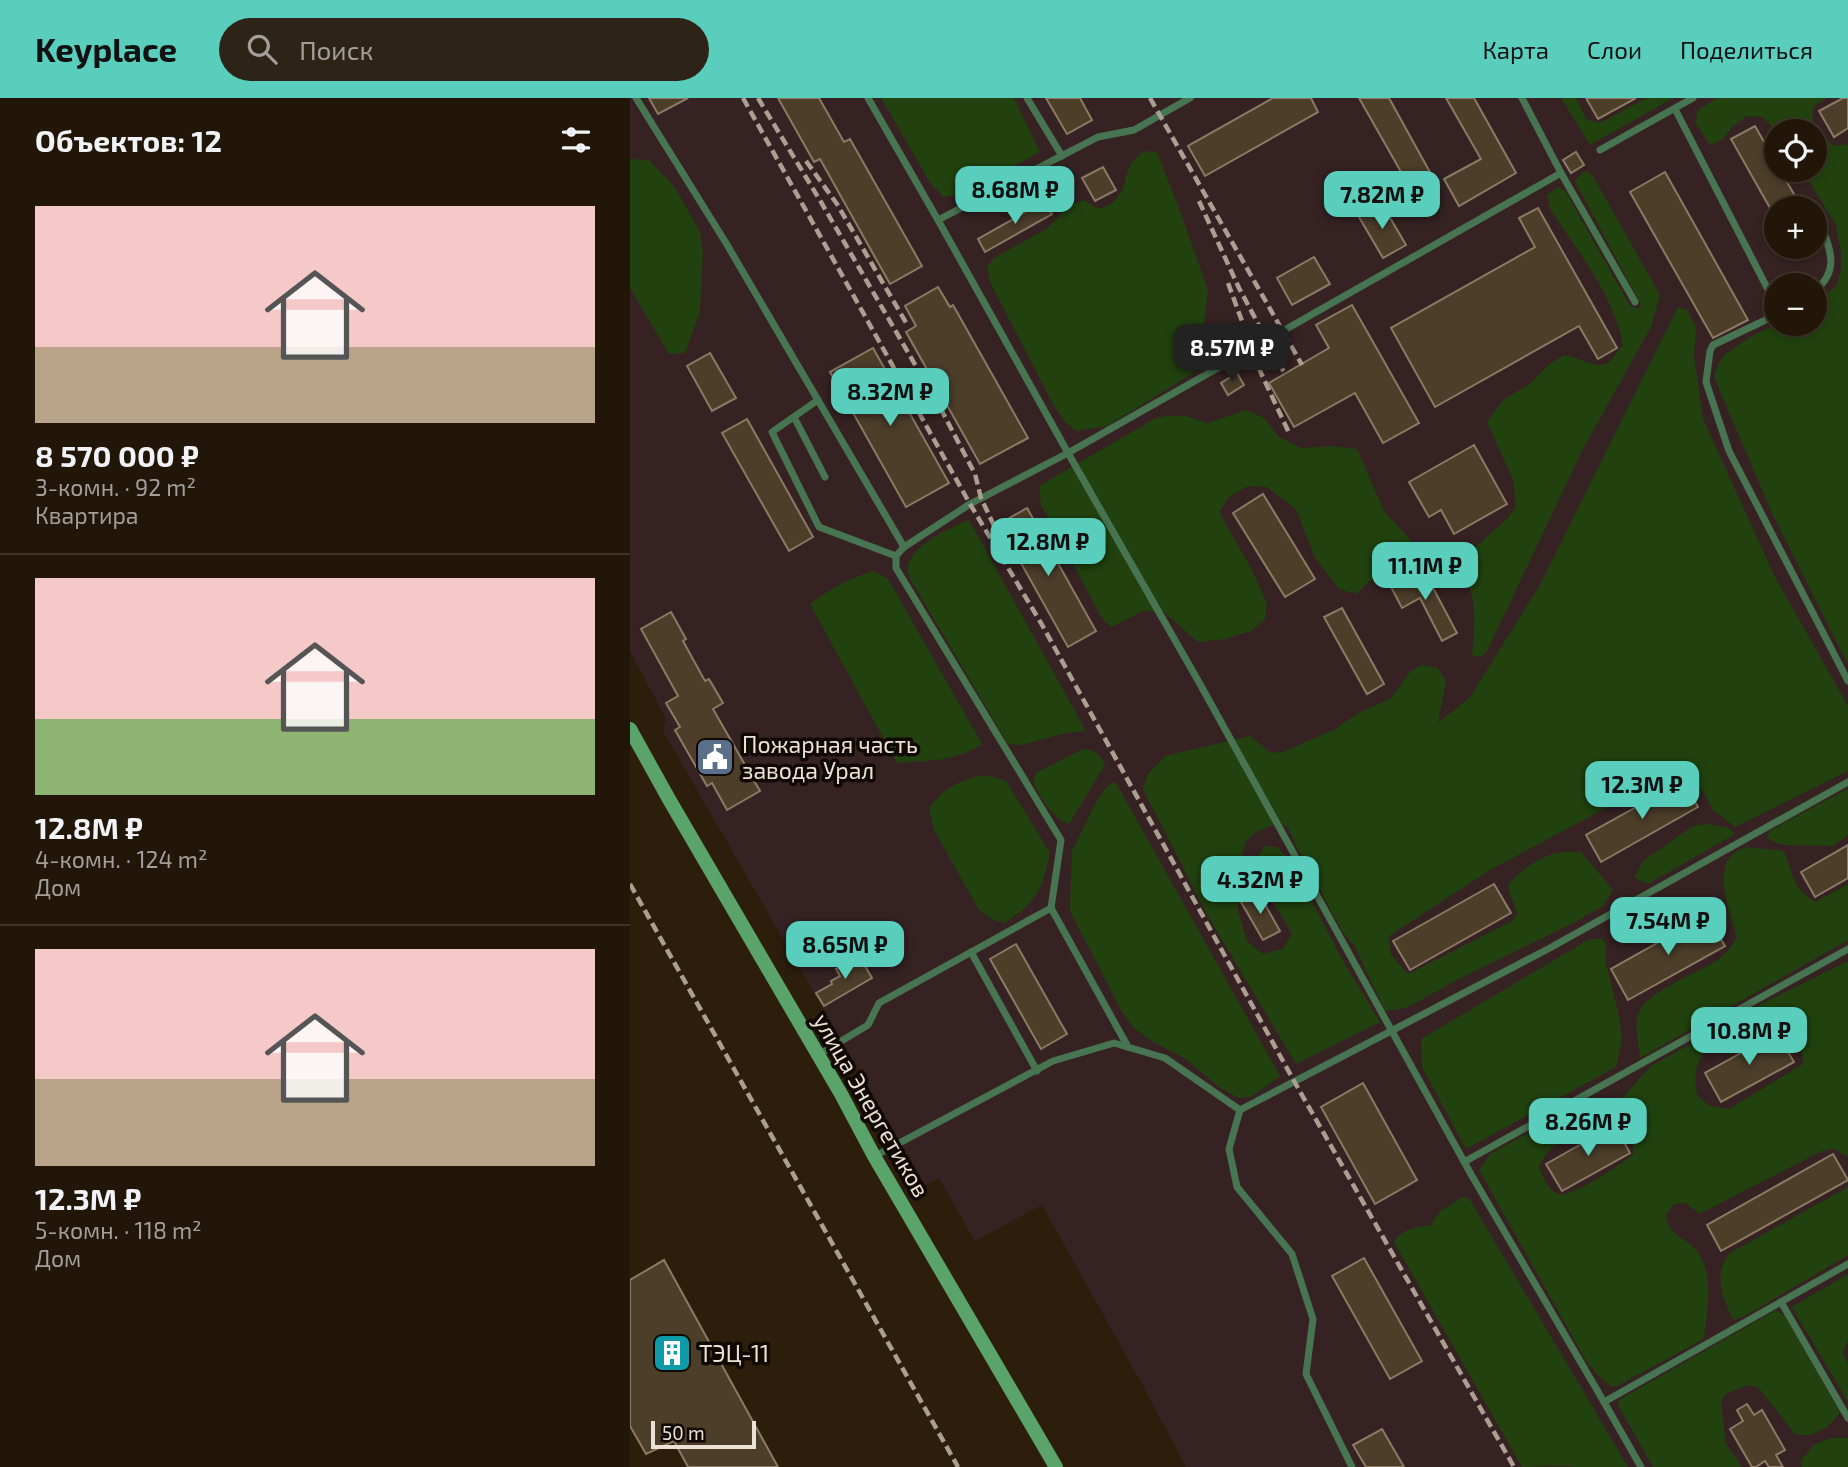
<!DOCTYPE html>
<html lang="ru">
<meta charset="utf-8">
<style>
body{margin:0;font-family:"Exo 2",sans-serif;background:#2d2316;color:#f1f3f6;height:100vh;display:flex;flex-direction:column;font-size:26px;white-space:nowrap}
*{box-sizing:border-box;margin:0}
p{font-size:23px;color:#a29f9c}
.icon{flex:none;width:38px;height:38px;fill:none;stroke:currentColor;stroke-width:2;stroke-linecap:round;stroke-linejoin:round}
.map{position:relative;flex:1;overflow:hidden}
.side{display:flex;flex-direction:column;background:#211608;width:630px}
.side>*{flex:none}
.controls{position:absolute;left:1134px;top:21px;display:grid;gap:14px}
.controls a{display:grid;place-items:center;width:63px;height:63px;border-radius:50%;background:#211608;box-shadow:0 4px 10px #0003,0 0 0 2px #3e3529;font-size:35px}
.scale{position:absolute;left:21px;bottom:18px;width:105px;box-sizing:border-box;padding-left:7px;border:4px solid #ebe1d5;border-top:0;font-size:19px;line-height:24px;white-space:nowrap;color:#ebe1d5;-webkit-text-stroke:5px #100903;paint-order:stroke}
.price{position:absolute;translate:-50% -60px;padding:0 16px;border-radius:14px;background:#5acebc;color:#111;font-size:23px;line-height:46px;filter:drop-shadow(0 2px 4px #0008)}
.price::after{content:'';position:absolute;left:50%;top:42px;width:21px;height:16px;margin-left:-10px;background:inherit;clip-path:polygon(0 0,100% 0,50% 100%)}
.price.selected{background:#222;color:#fff}
ul{padding:0;list-style:none}
li{display:grid;align-content:center;gap:14px;height:371px;padding:0 35px}
li+li{border-top:2px solid #3e3529}
li span{display:grid;place-items:center;height:217px;border-radius:0px;color:#555}
li>.icon{margin-inline-start:auto}
span .icon{width:126px;height:126px;fill:#fffc;stroke-width:1}
li b{font-size:30px}
h2{display:flex;justify-content:space-between;align-items:center;height:84px;padding:0 35px;font-size:30px}
header{display:flex;align-items:center;gap:42px;box-sizing:border-box;height:98px;padding:0 35px;background:#5acebc;color:#111}
header strong{font-size:33px}
nav{display:flex;gap:38px;margin-inline-start:auto;font-size:24px}
.search{width:490px;height:63px;background:#2d2316;display:flex;align-items:center;gap:18px;box-sizing:border-box;padding:0 24px;border-radius:38px;color:#a29f9c;font-size:26px}
main{display:flex;flex:1;min-height:0}
.map>svg:first-child{display:block}
.industrial{fill:#362223;fill-rule:evenodd}
.green{fill:#21420e}
.building{fill:#4d3e2a;stroke:#8c7a65;stroke-width:2}
.lines{fill:none;stroke-linecap:round;stroke-linejoin:round}
.lane{stroke:#487551;stroke-width:7}
.secondary{stroke:#5aa46b;stroke-width:14}
.rail{stroke:#ab9f91;stroke-width:4.5;stroke-dasharray:10 5;stroke-linecap:butt}
.labels{text-anchor:middle;dominant-baseline:central;stroke-width:7;stroke-linejoin:round;paint-order:stroke}
.poi-label{font-size:23px;fill:#ebe1d5;stroke:#100903;text-anchor:start}
.street-label{font-size:23px;fill:#ebe1d5;stroke:#100903}
</style>
<header>
<strong>Keyplace</strong>
<div class="search"><svg class="icon" aria-label="search" viewBox="0 0 24 24"><circle cx="10" cy="10" r="6"/><path d="M15 15l6 6"/></svg>Поиск</div>
<nav><a>Карта</a><a>Слои</a><a>Поделиться</a></nav>
</header>
<main>
<section class="side">
<h2>Объектов: 12<svg class="icon" aria-label="filters" viewBox="0 0 24 24"><path d="M4 7h16M4 17h16"/><circle cx="9" cy="7" r="2"/><circle cx="15" cy="17" r="2"/></svg></h2>
<ul>
<li><span style="background:linear-gradient(#f6c9c9 65%,#b9a48a 0)"><svg class="icon" aria-label="home" viewBox="0 0 24 24"><path d="M3 11l9-7 9 7M6 9v11h12V9"/></svg></span><div><b>8 570 000 ₽</b><p>3-комн. · 92 m²</p><p>Квартира</p></div></li>
<li><span style="background:linear-gradient(#f6c9c9 65%,#8fb573 0)"><svg class="icon" aria-label="home" viewBox="0 0 24 24"><path d="M3 11l9-7 9 7M6 9v11h12V9"/></svg></span><div><b>12.8M ₽</b><p>4-комн. · 124 m²</p><p>Дом</p></div></li>
<li><span style="background:linear-gradient(#f6c9c9 60%,#b9a48a 0)"><svg class="icon" aria-label="home" viewBox="0 0 24 24"><path d="M3 11l9-7 9 7M6 9v11h12V9"/></svg></span><div><b>12.3M ₽</b><p>5-комн. · 118 m²</p><p>Дом</p></div></li>
</ul>
</section>
<div class="map">
<svg width="1218" height="1369" viewBox="0 0 1218 1369">
<rect width="100%" height="100%" fill="#2c1e0a"/>
<path class="industrial" d="M0,0H1218V1369H556L513,1288L412,1107L345,1143L309,1080L295,1087L33,633L36,621L0,553ZM1146,33H1185V72H1146ZM1146,110H1185V149H1146ZM1146,187H1185V226H1146Z"/>
<g class="green">
<polygon points="251,0 384,0 410,54 334,95 314,99 301,86"/>
<polygon points="931,0 946,0 957,22 970,25 1017,0 1043,0 960,47"/>
<path d="M1087,0H1197L1184,8C1178,30 1190,35 1205,48L1218,46V567L1142,415L1084,279C1086,272 1088,265 1093,259C1105,247 1135,229 1151,226C1161,224 1174,226 1185,226V206L1207,187L1211,170V155L1206,127L1172,72H1185V33H1147L1132,19L1117,18L1102,29L1092,42L1080,47L1066,26L1067,13Z"/>
<path d="M515,53L527,54L550,113L578,192L571,255L572,263L562,276L477,328L447,333L435,324L423,306L360,184L357,169L364,160L416,131L427,121L435,109L455,102C464,109 469,113 479,107C498,95 492,81 502,64C505,60 511,56 515,53Z"/>
<polygon points="0,61 19,62 44,88 70,134 73,154 70,214 55,255 39,256 0,190"/>
<path d="M953,74H958L963,78L1030,197L1021,229L953,351L857,553L851,559L842,557C844,537 846,514 841,494C838,480 829,478 831,462L877,421L886,409L883,382L857,324L873,302L901,285L917,268L934,257C947,258 966,272 978,265C983,261 989,252 993,247C984,197 948,154 920,111L917,97L928,89L936,94L1000,208L1008,211L1011,207L945,83Z"/>
<path d="M1048,209L1057,212L1066,229L1064,259L1073,321L1145,479L1218,608V673L1105,729L1083,712L1074,695L1063,679L1054,671L1045,670L1027,678L978,709L860,772L759,838L761,857L778,876L882,823L887,816C885,805 879,798 878,787C891,772 908,759 927,755C934,753 943,754 951,754L983,792L973,808L947,823L823,884L793,901L775,910L755,913L725,849L712,833L668,751L657,728L645,726L626,734L616,743L608,770V813L617,843L633,856L653,851L662,836L654,821L620,771L635,748L647,749L660,762L713,863L750,924L666,966L579,820L513,691L518,676L535,658L620,638L639,654L651,655L705,631L727,616L761,600L780,574L792,567L808,570L816,583L808,625L840,599L910,487Z"/>
<polygon points="616,312 634,320 649,339 671,350 702,348 727,351 754,413 785,447 770,467 756,472 741,482 726,496 709,491 685,460 666,411 637,389 618,388 599,399 589,414 621,470 637,505 635,521 621,533 595,541 568,544 534,514 513,513 482,529 473,522 411,407 409,388 526,320 537,318 555,318 578,325"/>
<path d="M339,422L456,633L436,635L391,647L378,646L278,477C273,450 319,430 339,422Z"/>
<path d="M244,473L258,481L352,646C327,663 297,663 267,665L180,506C200,491 219,480 244,473Z"/>
<path d="M453,651C466,652 469,656 475,667L439,726C422,721 411,699 403,684L406,675Z"/>
<path d="M356,677L376,683L420,755C411,794 408,803 374,825L364,822L349,812L304,732L299,711C310,691 334,680 356,677Z"/>
<polygon points="485,683 650,978 621,999 609,1000 589,989 556,961 522,943 505,931 491,912 440,813 440,805 442,753 466,704 476,690"/>
<polygon points="1218,691 1218,737 1203,748 1156,747 1143,744 1138,739 1139,734 1148,728"/>
<polygon points="1077,726 1099,730 1105,736 1018,786 1004,780 1013,763 1063,728"/>
<path d="M1114,749L1154,753C1163,774 1163,793 1186,804L1218,786V842L1010,960C1009,947 1004,929 1008,916C1016,893 1069,875 1089,861C1096,856 1102,847 1107,840C1101,819 1085,778 1100,759C1103,755 1109,752 1114,749Z"/>
<polygon points="963,841 972,841 976,846 975,862 989,918 992,942 986,969 836,1051 792,969 791,941 958,842"/>
<path d="M1218,863V1059L1204,1051L1192,1053L1069,1116L1056,1105L1044,1106L1036,1118C1039,1137 1052,1138 1064,1150C1085,1171 1078,1212 1074,1239L1070,1243L985,1289C972,1285 966,1274 957,1264L849,1072L860,1056L935,1015L942,1017L947,1027C933,1041 917,1050 909,1069C913,1078 917,1092 928,1096C943,1100 990,1066 1003,1057V1044L993,1023V999L1021,968L1068,942L1073,954C1065,972 1063,980 1068,999L1080,1008L1099,1011L1173,966C1172,958 1172,944 1168,938C1156,918 1116,944 1100,951L1092,944L1097,929L1111,916Z"/>
<path d="M1218,1089V1157L1115,1218L1103,1222C1093,1201 1082,1175 1100,1155Z"/>
<path d="M833,1099L839,1100L998,1369H944C935,1366 903,1369 892,1369L764,1144C771,1131 787,1129 801,1127L809,1114Z"/>
<polygon points="1218,1176 1218,1242 1213,1255 1218,1266 1218,1304 1162,1209"/>
<path d="M1146,1212L1155,1218L1210,1314C1201,1329 1182,1341 1165,1336L1129,1290L1119,1287L1097,1295L1091,1304L1096,1346L1112,1369H1023L988,1307L989,1302Z"/>
<polygon points="1200,1340 1218,1340 1218,1369 1172,1369 1171,1362 1184,1347"/>
</g>
<g class="building">
<polygon points="19,0 58,0 28,16"/>
<polygon points="148,0 189,0 214,44 220,41 292,168 260,186 190,61 184,64"/>
<polygon points="416,0 450,0 462,22 437,36"/>
<polygon points="643,0 681,0 688,14 575,78 558,48"/>
<polygon points="729,0 759,0 801,76 779,88"/>
<polygon points="816,0 844,0 886,75 829,108 814,81 851,61"/>
<polygon points="956,0 1006,0 968,21"/>
<polygon points="1213,0 1218,0 1218,30 1204,39 1189,13"/>
<polygon points="1125,28 1146,65 1146,72 1150,72 1172,110 1140,110 1101,41"/>
<polygon points="946,54 954,67 941,75 933,62"/>
<polygon points="473,69 486,92 465,103 452,80"/>
<polygon points="1035,74 1118,222 1083,240 1000,94"/>
<polygon points="415,103 422,116 355,154 348,141"/>
<polygon points="752,106 776,147 753,160 729,119"/>
<polygon points="908,110 987,250 968,261 949,228 805,309 761,230 905,149 889,120"/>
<polygon points="684,159 700,186 662,207 647,180"/>
<polygon points="308,189 320,209 323,207 398,340 350,366 276,234 286,228 275,208"/>
<polygon points="722,207 789,325 753,345 725,295 664,329 639,285 699,250 686,227"/>
<polygon points="243,250 319,385 276,409 200,274"/>
<polygon points="80,255 106,300 82,313 57,268"/>
<polygon points="607,275 614,287 598,297 591,285"/>
<polygon points="117,321 183,439 159,453 92,335"/>
<polygon points="844,347 877,406 824,436 811,412 799,419 779,384"/>
<polygon points="633,396 685,481 655,499 603,415"/>
<polygon points="397,410 466,533 438,549 369,426"/>
<polygon points="793,471 827,535 812,543 790,500 772,510 761,489"/>
<polygon points="712,510 754,586 737,596 694,519"/>
<polygon points="41,514 56,541 53,543 75,583 79,581 93,605 83,611 130,693 97,712 82,685 77,688 45,632 50,629 36,605 48,598 11,531"/>
<polygon points="1053,683 1068,709 971,764 956,737"/>
<polygon points="1218,747 1218,780 1185,799 1171,774"/>
<polygon points="864,786 881,815 780,872 763,843"/>
<polygon points="628,794 650,833 633,842 611,804"/>
<polygon points="1077,817 1095,848 998,902 981,871"/>
<polygon points="386,846 437,936 411,951 360,861"/>
<polygon points="229,858 242,880 194,908 186,895 202,886 201,883 210,878 206,871"/>
<polygon points="1147,935 1164,964 1091,1004 1075,975"/>
<polygon points="733,985 787,1082 745,1106 691,1009"/>
<polygon points="985,1027 1000,1055 932,1093 916,1066"/>
<polygon points="1203,1056 1218,1082 1091,1153 1077,1127"/>
<polygon points="734,1160 792,1263 760,1281 702,1178"/>
<polygon points="34,1162 148,1369 58,1369 44,1343 16,1356 0,1328 0,1182"/>
<polygon points="1117,1306 1124,1317 1132,1312 1155,1352 1146,1357 1153,1369 1139,1369 1135,1363 1126,1369 1122,1369 1100,1331 1113,1323 1107,1312"/>
<polygon points="752,1331 774,1369 736,1369 723,1347"/>
</g>
<g class="lines">
<g class="lane">
<polyline points="6,0 96,145 274,449"/>
<polyline points="238,0 308,122 438,355 570,586 842,1078 974,1304"/>
<polyline points="397,0 432,58"/>
<polyline points="892,0 931,75"/>
<polyline points="1045,11 1146,207"/>
<polyline points="970,52 1063,0"/>
<polyline points="308,122 468,39 504,32 560,0"/>
<path d="M1185,193C1209,172 1201,155 1192,128"/>
<polyline points="1146,217 1083,247 1080,253 1076,284 1099,353 1218,583"/>
<polyline points="188,302 142,334 189,429 266,458"/>
<polyline points="164,319 195,379"/>
<polyline points="421,810 498,949"/>
<polyline points="341,854 407,973"/>
<polyline points="188,957 238,927 249,905 421,810 431,742 266,470 266,458 274,449 340,406 438,355 931,75 1005,204"/>
<polyline points="610,1012 599,1051 607,1089 662,1156 683,1221 676,1276 722,1369"/>
<polyline points="245,1058 423,963 484,945 535,960 610,1012 918,851 1218,684"/>
<polyline points="834,1064 1218,851"/>
<polyline points="1151,1204 1218,1320"/>
<polyline points="1011,1369 974,1304 1218,1166"/>
</g>
<polyline class="secondary" points="0,631 40,703 211,996 244,1058 426,1369"/>
<g class="rail">
<polyline points="113,0 340,406 411,525 664,983 884,1369"/>
<polyline points="128,0 191,104 313,315 345,376 351,400 367,434"/>
<polyline points="520,0 672,267"/>
<polyline points="176,63 207,106 278,228"/>
<polyline points="569,103 609,190 655,276"/>
<polyline points="598,185 631,275 660,337"/>
<polyline points="0,786 328,1369"/>
</g>
</g>
<defs>
<symbol id="civic-square" viewBox="-11 -11 22 22"><rect x="-9" y="-9" width="18" height="18" rx="4" fill="#5c6f8a" stroke="#100903"/><path d="M-.6-6.5H3V-4.5H.6V-3L4-1V1h2V6H-6V1h2V-1L-.6-3ZM-1.2 2.5V6h2.4V2.5Z" fill="#fff"/></symbol>
<symbol id="building-square" viewBox="-11 -11 22 22"><rect x="-9" y="-9" width="18" height="18" rx="4" fill="#0f9aa8" stroke="#100903"/><path d="M-4-6H4V6H1V3H-1V6H-4ZM-2.5-4.3h1.7v1.8h-1.7ZM.8-4.3h1.7v1.8H.8ZM-2.5-1h1.7V.8h-1.7ZM.8-1h1.7V.8H.8Z" fill="#fff"/></symbol>
</defs>
<g fill-rule="evenodd">
<use href="#civic-square" x="63" y="637" width="44" height="44"/>
<use href="#building-square" x="20" y="1233" width="44" height="44"/>
</g>
<g class="labels">
<g class="poi-label">
<text x="112" y="646">Пожарная часть<tspan x="112" dy="26">завода Урал</tspan></text>
<text x="69" y="1255">ТЭЦ-11</text>
</g>
<g class="street-label">
<text transform="translate(242 1007) rotate(60)">улица Энергетиков</text>
</g>
</g>
</svg>
<div class="controls">
<a><svg class="icon" aria-label="locate" viewBox="0 0 24 24"><circle cx="12" cy="12" r="6"/><path d="M12 2v4M12 18v4M2 12h4M18 12h4"/></svg></a>
<a>+</a>
<a>−</a>
</div>
<div class="scale">50 m</div>
<b class="price" style="left:385px;top:128px">8.68M ₽</b>
<b class="price" style="left:752px;top:133px">7.82M ₽</b>
<b class="price selected" style="left:602px;top:286px">8.57M ₽</b>
<b class="price" style="left:260px;top:330px">8.32M ₽</b>
<b class="price" style="left:418px;top:480px">12.8M ₽</b>
<b class="price" style="left:795px;top:504px">11.1M ₽</b>
<b class="price" style="left:1012px;top:723px">12.3M ₽</b>
<b class="price" style="left:630px;top:818px">4.32M ₽</b>
<b class="price" style="left:1038px;top:859px">7.54M ₽</b>
<b class="price" style="left:215px;top:883px">8.65M ₽</b>
<b class="price" style="left:1119px;top:969px">10.8M ₽</b>
<b class="price" style="left:958px;top:1060px">8.26M ₽</b>
</div>
</main>
